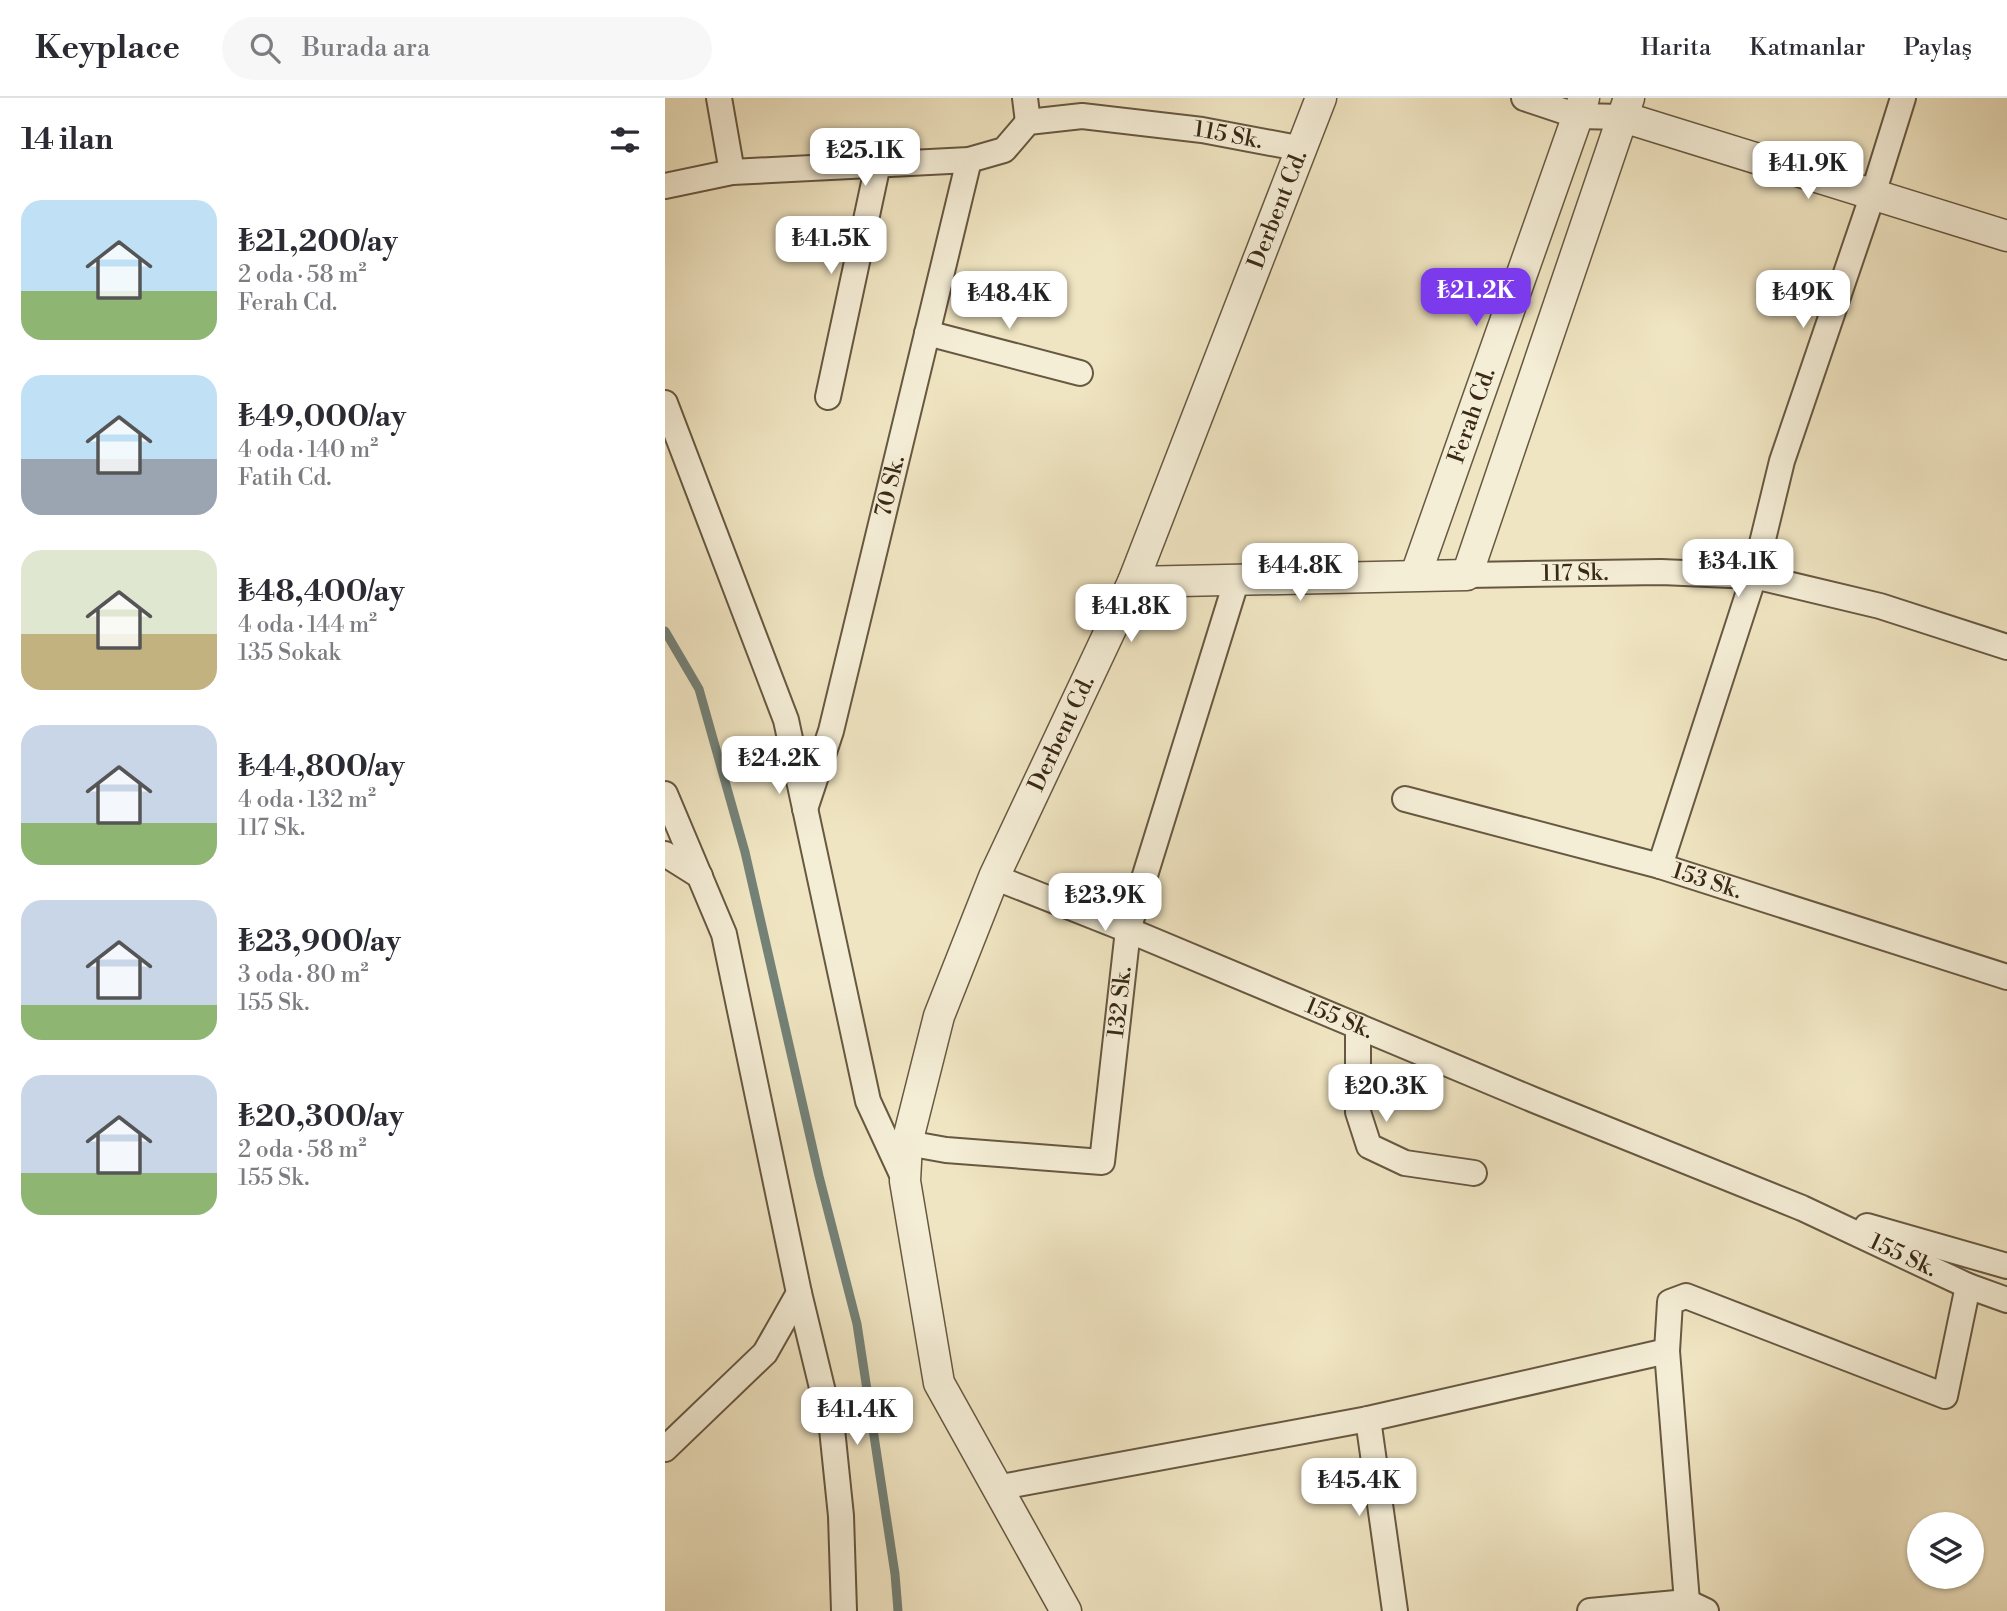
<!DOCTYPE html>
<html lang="tr">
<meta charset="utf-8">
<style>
body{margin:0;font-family:"Libre Bodoni",serif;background:#f7f7f7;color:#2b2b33;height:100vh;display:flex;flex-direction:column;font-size:26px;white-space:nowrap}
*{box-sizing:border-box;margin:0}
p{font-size:23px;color:#7c7c81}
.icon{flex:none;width:38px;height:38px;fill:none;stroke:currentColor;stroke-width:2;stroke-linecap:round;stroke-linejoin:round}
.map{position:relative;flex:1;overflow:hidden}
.side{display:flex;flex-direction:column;background:#fff;width:665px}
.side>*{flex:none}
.tools{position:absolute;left:1242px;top:1414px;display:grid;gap:14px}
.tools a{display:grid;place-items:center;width:77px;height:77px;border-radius:50%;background:#fff;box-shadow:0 2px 5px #0004;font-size:35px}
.price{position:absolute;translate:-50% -60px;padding:0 16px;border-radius:14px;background:#fff;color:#222;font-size:23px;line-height:46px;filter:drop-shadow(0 2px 4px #0008)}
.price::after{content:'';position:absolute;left:50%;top:42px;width:21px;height:16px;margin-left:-10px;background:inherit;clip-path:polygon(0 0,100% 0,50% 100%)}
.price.active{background:#7c3aed;color:#fff}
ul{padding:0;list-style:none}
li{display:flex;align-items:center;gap:21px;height:175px;padding:0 21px}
li span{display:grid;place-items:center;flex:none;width:196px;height:140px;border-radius:21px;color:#555}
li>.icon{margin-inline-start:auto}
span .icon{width:84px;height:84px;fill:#fffc;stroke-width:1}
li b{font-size:30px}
h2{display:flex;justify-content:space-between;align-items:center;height:84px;padding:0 21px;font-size:30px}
header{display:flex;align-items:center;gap:42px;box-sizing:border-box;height:98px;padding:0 35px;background:#fff;border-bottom:2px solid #e1e1e2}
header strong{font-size:33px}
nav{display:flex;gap:38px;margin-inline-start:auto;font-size:24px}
.search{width:490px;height:63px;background:#f7f7f7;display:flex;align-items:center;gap:18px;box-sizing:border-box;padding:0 24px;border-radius:38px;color:#7c7c81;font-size:26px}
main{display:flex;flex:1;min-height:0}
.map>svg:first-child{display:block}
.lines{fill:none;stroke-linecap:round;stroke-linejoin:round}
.stream{stroke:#748278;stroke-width:9}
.minor-casing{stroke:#675841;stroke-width:28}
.tertiary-casing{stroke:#675841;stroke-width:33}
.minor{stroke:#f5eed7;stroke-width:24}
.tertiary{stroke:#f5eed7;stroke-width:30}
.labels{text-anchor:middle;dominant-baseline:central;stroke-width:7;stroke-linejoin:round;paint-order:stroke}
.street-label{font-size:23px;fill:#392916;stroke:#f5eed7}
</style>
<header>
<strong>Keyplace</strong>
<div class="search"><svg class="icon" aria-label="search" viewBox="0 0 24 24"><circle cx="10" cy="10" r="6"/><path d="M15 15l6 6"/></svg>Burada ara</div>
<nav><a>Harita</a><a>Katmanlar</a><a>Paylaş</a></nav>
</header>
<main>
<section class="side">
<h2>14 ilan<svg class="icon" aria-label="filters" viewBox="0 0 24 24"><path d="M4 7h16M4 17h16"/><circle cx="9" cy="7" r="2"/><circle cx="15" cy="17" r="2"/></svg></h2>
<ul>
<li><span style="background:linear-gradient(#bfe0f5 65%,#8fb573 0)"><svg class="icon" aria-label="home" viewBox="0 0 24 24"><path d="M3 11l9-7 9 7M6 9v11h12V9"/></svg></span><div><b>₺21,200/ay</b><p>2 oda · 58 m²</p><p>Ferah Cd.</p></div></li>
<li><span style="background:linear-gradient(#bfe0f5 60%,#9aa5b1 0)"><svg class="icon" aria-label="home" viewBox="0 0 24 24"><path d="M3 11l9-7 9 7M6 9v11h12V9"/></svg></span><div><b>₺49,000/ay</b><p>4 oda · 140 m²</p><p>Fatih Cd.</p></div></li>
<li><span style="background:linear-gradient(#dfe7d0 60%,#c2b280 0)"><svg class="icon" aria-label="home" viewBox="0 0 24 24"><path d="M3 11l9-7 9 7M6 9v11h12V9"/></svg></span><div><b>₺48,400/ay</b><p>4 oda · 144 m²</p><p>135 Sokak</p></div></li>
<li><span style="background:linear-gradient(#c9d6e8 70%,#8fb573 0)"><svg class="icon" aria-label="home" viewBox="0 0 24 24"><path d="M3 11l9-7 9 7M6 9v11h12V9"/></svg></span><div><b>₺44,800/ay</b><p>4 oda · 132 m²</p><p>117 Sk.</p></div></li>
<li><span style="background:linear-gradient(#c9d6e8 75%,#8fb573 0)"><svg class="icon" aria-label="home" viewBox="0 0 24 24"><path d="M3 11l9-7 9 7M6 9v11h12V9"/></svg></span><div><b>₺23,900/ay</b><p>3 oda · 80 m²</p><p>155 Sk.</p></div></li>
<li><span style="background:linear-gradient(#c9d6e8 70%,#8fb573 0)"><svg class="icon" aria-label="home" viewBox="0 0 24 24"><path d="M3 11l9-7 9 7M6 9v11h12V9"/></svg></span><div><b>₺20,300/ay</b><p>2 oda · 58 m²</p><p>155 Sk.</p></div></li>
</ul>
</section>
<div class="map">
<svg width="1342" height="1513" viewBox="0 0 1342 1513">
<rect width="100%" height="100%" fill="#f0e5c2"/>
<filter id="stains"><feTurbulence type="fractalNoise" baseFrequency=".00286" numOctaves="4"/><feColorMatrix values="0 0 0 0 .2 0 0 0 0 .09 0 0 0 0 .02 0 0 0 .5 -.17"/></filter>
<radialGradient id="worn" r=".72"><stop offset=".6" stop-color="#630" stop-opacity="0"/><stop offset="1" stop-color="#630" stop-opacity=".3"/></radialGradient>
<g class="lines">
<polyline class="stream" points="0,533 34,591 80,754 154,1078 192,1226 230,1476 233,1513"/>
<defs>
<g id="minor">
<polyline points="54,0 67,74"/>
<polyline points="360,0 363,24"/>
<polyline points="859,0 913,18 958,19"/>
<path id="s1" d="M0,88L67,74L304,62L339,52L363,24L417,18L537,32L638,51"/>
<polyline points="262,235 415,275"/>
<polyline points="163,299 213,66"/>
<polyline points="0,305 121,622 203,1003 240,1083"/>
<path id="s2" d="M802,477L996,474L1089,478L1215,508L1342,549"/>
<polyline points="0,696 59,836 134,1195 100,1255 0,1351"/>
<path id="s3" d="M740,701L995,768L1342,879"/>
<path id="s4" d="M140,711L166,633L304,62"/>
<polyline points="0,756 35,778"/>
<polyline points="995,768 1089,478 1117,363 1208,96 1238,0"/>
<path id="s5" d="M329,779L463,832L869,1002L1137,1110L1303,1188L1342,1202"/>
<polyline points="693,928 693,1014 704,1048 740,1065 809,1075"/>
<path id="s6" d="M242,1045L281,1052L437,1064L463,832L572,481"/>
<polyline points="1202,1128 1342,1168"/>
<polyline points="134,1195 167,1331 176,1418 179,1513"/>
<polyline points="703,1321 730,1513"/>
<polyline points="331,1390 703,1321 1002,1253"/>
<polyline points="1022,1504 1002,1253 1005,1204 1021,1198 1280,1298 1303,1188"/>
<polyline points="925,1513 1022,1504 1041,1513"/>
</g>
<g id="tertiary">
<polyline points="958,19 1342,138"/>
<path id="s7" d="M751,476L919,0"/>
<polyline points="468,484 802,477 964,0"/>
<path id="s8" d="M401,1513L274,1285L240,1083L242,1045L274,918L329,779L468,484L656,0"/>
</g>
</defs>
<use href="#minor" class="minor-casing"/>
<use href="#tertiary" class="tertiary-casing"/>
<use href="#minor" class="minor"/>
<use href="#tertiary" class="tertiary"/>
</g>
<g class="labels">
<g class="street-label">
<text stroke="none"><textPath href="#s1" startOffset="581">115 Sk.</textPath></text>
<text stroke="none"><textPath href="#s8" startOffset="1510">Derbent Cd.</textPath></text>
<text stroke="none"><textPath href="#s7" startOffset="168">Ferah Cd.</textPath></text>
<text stroke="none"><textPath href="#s4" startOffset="334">70 Sk.</textPath></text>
<text stroke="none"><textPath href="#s2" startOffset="108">117 Sk.</textPath></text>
<text stroke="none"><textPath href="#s8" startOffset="943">Derbent Cd.</textPath></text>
<text stroke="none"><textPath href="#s3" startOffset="313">153 Sk.</textPath></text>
<text stroke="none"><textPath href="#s6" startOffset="357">132 Sk.</textPath></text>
<text stroke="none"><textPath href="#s5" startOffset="373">155 Sk.</textPath></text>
<text stroke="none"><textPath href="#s5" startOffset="985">155 Sk.</textPath></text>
</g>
</g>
<rect width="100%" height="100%" filter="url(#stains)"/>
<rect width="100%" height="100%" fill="url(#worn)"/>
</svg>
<div class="tools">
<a><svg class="icon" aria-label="layers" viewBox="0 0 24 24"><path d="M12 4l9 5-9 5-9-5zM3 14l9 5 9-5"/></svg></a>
</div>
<b class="price" style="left:200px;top:90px">₺25.1K</b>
<b class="price" style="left:1143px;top:103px">₺41.9K</b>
<b class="price" style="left:166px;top:178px">₺41.5K</b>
<b class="price active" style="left:811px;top:230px">₺21.2K</b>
<b class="price" style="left:1138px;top:232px">₺49K</b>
<b class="price" style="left:344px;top:233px">₺48.4K</b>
<b class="price" style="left:1073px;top:501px">₺34.1K</b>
<b class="price" style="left:635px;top:505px">₺44.8K</b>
<b class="price" style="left:466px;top:546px">₺41.8K</b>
<b class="price" style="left:114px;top:698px">₺24.2K</b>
<b class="price" style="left:440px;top:835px">₺23.9K</b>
<b class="price" style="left:721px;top:1026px">₺20.3K</b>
<b class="price" style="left:192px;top:1349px">₺41.4K</b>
<b class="price" style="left:694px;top:1420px">₺45.4K</b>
</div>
</main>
